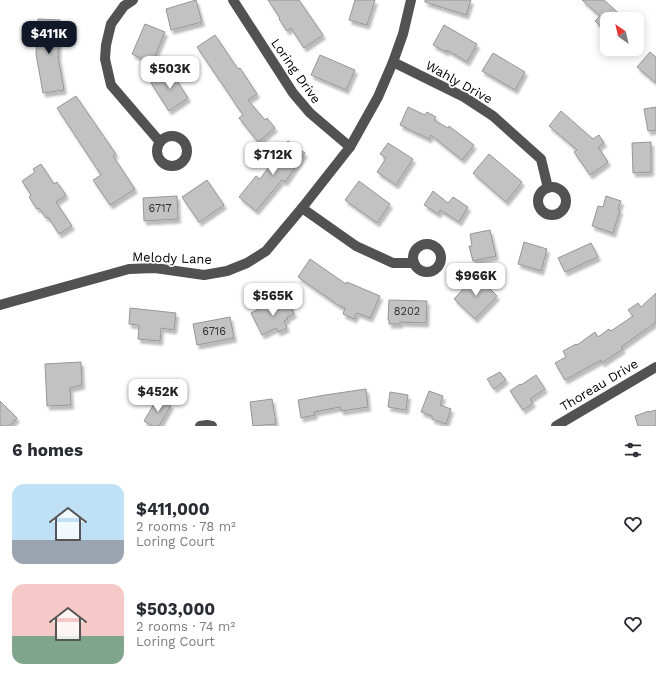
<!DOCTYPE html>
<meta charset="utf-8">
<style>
body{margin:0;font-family:"Work Sans",sans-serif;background:#f7f7f7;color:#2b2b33;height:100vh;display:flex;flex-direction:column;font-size:15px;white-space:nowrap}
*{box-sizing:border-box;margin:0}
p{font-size:13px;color:#7c7c81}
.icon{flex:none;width:22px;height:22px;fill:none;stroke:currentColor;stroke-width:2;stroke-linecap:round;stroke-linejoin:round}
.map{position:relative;height:426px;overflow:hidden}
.sheet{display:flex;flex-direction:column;background:#fff;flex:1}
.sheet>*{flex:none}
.needle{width:26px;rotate:326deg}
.buttons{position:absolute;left:600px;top:12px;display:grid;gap:8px}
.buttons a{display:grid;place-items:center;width:44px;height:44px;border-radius:8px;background:#fff;box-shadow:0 2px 10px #0003;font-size:20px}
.price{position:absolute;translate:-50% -34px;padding:0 9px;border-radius:8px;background:#fff;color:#222;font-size:13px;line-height:26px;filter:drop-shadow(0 1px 2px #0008)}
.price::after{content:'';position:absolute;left:50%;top:24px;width:12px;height:9px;margin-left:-6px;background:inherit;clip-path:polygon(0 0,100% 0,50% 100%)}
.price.on{background:#111827;color:#fff}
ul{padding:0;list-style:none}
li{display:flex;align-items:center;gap:12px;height:100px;padding:0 12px}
li span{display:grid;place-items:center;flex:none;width:112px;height:80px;border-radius:12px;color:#555}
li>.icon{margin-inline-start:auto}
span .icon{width:48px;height:48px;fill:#fffc;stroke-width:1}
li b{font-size:17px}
h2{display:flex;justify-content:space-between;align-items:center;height:48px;padding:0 12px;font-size:17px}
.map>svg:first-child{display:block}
.building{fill:#c2c2c2;stroke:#969696;filter:url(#shadow)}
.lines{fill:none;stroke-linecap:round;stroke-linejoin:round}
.minor{stroke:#525252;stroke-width:10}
.labels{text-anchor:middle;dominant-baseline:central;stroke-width:3.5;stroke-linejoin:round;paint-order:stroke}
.number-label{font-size:11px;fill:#303030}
.street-label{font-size:13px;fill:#000;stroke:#fff}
</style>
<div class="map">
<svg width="656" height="426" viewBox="0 0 656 426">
<defs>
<filter id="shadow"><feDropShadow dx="2.5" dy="4" stdDeviation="1" flood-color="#0004"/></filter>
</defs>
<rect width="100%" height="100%" fill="#fff"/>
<g class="building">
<polygon points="196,0 202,22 171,30 166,9"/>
<polygon points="268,0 299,0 323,35 304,48 291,28 287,31 279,19 280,18"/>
<polygon points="355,0 375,0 367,25 349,20"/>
<polygon points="425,0 471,0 466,15 425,2"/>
<polygon points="582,0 604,0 625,19 607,19 607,32 595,21 600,16"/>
<polygon points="38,19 60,20 58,56 64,90 43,93 36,54"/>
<polygon points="145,24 165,32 152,63 132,54"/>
<polygon points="444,25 477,44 467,62 447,50 446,52 433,45"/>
<polygon points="215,35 238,69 240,68 257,94 248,100 265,120 267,118 275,128 258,142 239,118 243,115 197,47"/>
<polygon points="650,52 656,57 656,83 637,67"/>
<polygon points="493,53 525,72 515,90 482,71"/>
<polygon points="320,55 355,70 346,90 311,75"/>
<polygon points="170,70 188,98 169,111 151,83"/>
<polygon points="76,96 116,154 113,156 135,189 110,205 93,180 101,175 57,108"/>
<polygon points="408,107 425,115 427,112 436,117 434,120 448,128 449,126 474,145 462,160 431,135 429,139 400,125"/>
<polygon points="656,107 656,130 648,131 644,109"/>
<polygon points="561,111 593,139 599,135 604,143 598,147 608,162 590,175 574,152 577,150 549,126"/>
<polygon points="288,141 305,153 285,182 282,180 256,211 239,197 256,176 260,179"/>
<polygon points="651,142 651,172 633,173 632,143"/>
<polygon points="388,143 413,159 396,185 377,172 386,158 380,154"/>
<polygon points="489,154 522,182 506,202 473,173"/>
<polygon points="41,164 54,184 57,182 66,195 56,202 72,226 59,234 48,217 46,218 39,208 37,209 29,197 31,195 22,181 35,172 33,169"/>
<polygon points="207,180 224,205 199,222 182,197"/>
<polygon points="359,181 390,204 377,223 345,200"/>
<polygon points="433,191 448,203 453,197 468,207 459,222 440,210 438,214 424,205"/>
<polygon points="177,196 178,219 144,221 143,198"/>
<polygon points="606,196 621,201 618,209 620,210 613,233 592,226 598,206 603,207"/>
<polygon points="490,230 496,256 473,261 469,246 472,246 470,234"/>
<polygon points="524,242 547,249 541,271 518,264"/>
<polygon points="591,243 598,257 565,272 558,258"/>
<polygon points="310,259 346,284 347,282 380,296 370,318 357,313 354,319 343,314 345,308 338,305 298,277"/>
<polygon points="476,275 497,296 475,319 454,299"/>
<polygon points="656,293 656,322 621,347 623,349 602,363 601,360 565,380 555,363 566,357 563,351 576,344 577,345 595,332 598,337 609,329 611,331 633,316 628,310 638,303 641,307"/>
<polygon points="287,299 294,314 287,317 288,319 284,321 287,328 278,332 276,328 262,335 251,313 265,306 266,308 276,303 276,304"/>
<polygon points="389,300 427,301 426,323 400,322 400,324 389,324 389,320 388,320"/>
<polygon points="130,308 176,313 174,330 161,328 160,341 138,339 139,325 129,324"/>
<polygon points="230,317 234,338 197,345 193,324"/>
<polygon points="81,362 82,385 70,388 71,405 47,406 45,364"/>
<polygon points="500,372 506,380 494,389 487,379"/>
<polygon points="536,375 545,389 530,399 533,403 523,410 510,391 520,384 521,385"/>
<polygon points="366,389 368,407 341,411 340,407 314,412 315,415 301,418 298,400 325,395"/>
<polygon points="429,391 443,396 440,405 451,409 446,424 432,419 432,416 421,412"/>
<polygon points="390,392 408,395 406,410 388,407"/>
<polygon points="158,397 171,405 159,426 152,426 144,421"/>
<polygon points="272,399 276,424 253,426 250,402"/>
<polygon points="0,401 17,418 9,426 0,426"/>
<polygon points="656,410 656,426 638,426 635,416 649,411 649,412"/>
</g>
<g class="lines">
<g class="minor">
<polyline points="133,0 124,6 111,24 106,45 105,59 111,85 160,142"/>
<polyline points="233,0 293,93 310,113 350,147"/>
<polyline points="393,62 464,97 493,116 541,159 548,188"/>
<circle cx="172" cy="151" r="15"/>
<circle cx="552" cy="201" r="14"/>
<polyline points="302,208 356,246 393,263 414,263"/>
<circle cx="427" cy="258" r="14"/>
<polyline points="0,305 129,269 155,268 204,275 227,271 247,263 266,251 302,208 350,147 378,97 393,62 403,34 411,0"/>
<polyline points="200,426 207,425 212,426"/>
<polyline points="556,426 656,367"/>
</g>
</g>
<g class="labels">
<g class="number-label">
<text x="160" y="208">6717</text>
<text x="407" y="311">8202</text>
<text x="214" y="331">6716</text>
</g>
<g class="street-label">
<text transform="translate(296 71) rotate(55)">Loring Drive</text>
<text transform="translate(459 82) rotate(29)">Wahly Drive</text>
<text transform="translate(172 258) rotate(2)">Melody Lane</text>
<text transform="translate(599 385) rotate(-31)">Thoreau Drive</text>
</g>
</g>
</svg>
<div class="buttons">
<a><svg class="needle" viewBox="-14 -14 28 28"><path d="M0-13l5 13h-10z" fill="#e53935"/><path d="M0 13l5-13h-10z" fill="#7c7c81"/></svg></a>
</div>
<b class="price on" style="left:49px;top:55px">$411K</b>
<b class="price" style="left:170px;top:90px">$503K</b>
<b class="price" style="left:273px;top:176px">$712K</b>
<b class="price" style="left:476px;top:297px">$966K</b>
<b class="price" style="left:273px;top:317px">$565K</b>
<b class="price" style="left:158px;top:413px">$452K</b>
</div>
<section class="sheet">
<h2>6 homes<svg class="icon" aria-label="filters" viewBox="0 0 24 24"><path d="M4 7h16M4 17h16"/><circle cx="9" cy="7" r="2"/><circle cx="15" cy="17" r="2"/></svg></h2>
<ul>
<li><span style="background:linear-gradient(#bfe0f5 70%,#9aa5b1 0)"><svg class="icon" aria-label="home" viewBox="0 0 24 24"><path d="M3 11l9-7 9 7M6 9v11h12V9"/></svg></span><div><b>$411,000</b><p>2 rooms · 78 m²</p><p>Loring Court</p></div><svg class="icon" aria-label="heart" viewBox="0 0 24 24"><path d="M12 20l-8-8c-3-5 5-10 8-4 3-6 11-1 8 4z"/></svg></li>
<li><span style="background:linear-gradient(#f6c9c9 65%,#7fa58c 0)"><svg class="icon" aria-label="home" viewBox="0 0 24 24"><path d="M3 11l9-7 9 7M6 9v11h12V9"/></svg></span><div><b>$503,000</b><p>2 rooms · 74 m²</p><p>Loring Court</p></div><svg class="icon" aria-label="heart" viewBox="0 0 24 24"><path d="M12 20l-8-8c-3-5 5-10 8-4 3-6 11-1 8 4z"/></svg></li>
</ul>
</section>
